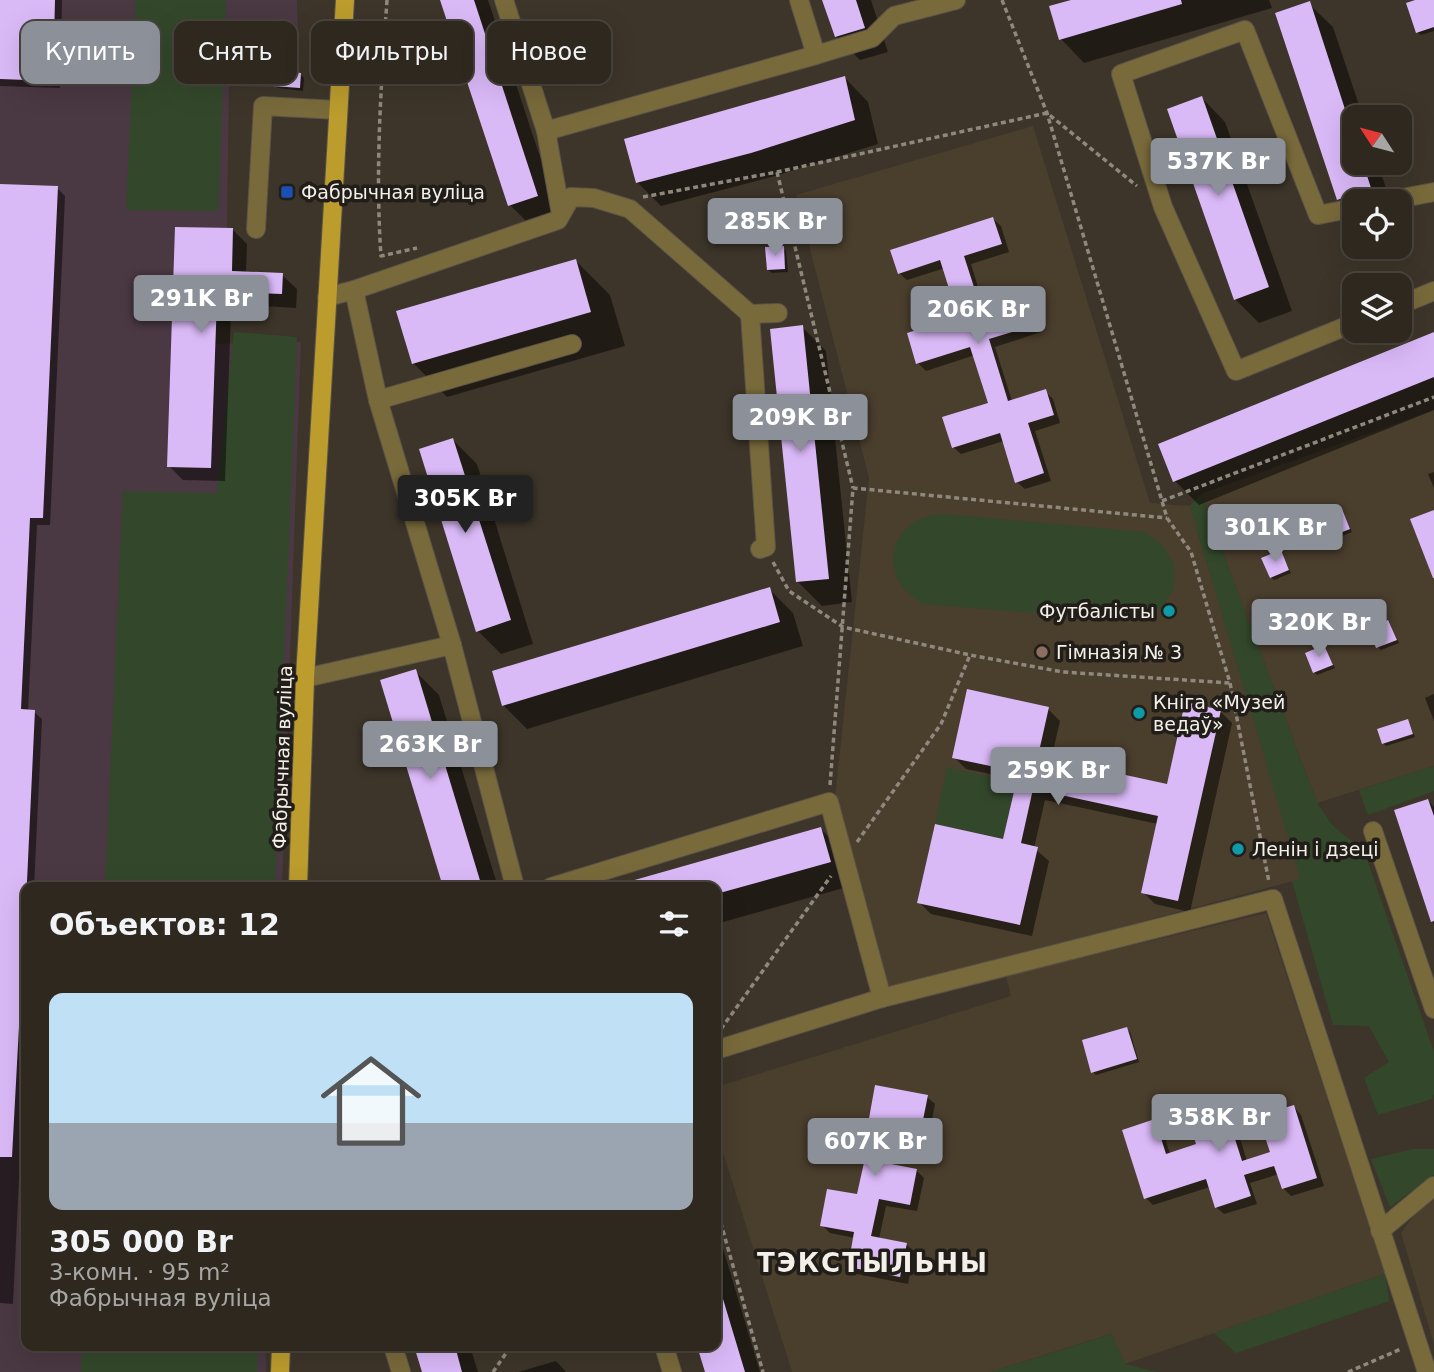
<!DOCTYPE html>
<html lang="ru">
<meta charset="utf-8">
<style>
body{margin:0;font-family:"DejaVu Sans",sans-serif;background:#363028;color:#f1f3f6;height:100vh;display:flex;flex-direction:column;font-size:26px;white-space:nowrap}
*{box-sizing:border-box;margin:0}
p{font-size:23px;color:#a7a6a4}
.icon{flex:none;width:38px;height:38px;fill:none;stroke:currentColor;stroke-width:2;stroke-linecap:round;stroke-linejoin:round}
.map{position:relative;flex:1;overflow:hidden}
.side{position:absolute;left:21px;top:882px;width:700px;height:469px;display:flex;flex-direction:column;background:#2e281f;border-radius:14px;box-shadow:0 7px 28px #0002,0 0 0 2px #49443d}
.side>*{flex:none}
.top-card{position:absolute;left:21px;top:21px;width:700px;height:63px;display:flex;gap:14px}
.needle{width:46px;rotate:306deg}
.fabs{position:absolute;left:1342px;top:105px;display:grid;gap:14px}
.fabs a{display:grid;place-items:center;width:70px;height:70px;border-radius:14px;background:#2e281f;box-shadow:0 7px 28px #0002,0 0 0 2px #49443d;font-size:35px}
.price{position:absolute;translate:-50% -60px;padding:0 16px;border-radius:7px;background:#8c9099;color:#fff;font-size:23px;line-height:46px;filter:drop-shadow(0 2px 4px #0008)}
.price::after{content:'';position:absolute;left:50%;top:42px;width:21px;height:16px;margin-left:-10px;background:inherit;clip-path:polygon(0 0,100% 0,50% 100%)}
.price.on{background:#222;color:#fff}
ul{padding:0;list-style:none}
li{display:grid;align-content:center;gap:14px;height:371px;padding:0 28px}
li+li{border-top:2px solid #49443d}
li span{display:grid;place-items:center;height:217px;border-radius:14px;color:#555}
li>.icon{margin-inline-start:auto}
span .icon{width:126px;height:126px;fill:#fffc;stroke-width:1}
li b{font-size:30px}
h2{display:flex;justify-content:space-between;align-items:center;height:84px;padding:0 28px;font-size:30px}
.pill{padding:0 24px;border-radius:14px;background:#2e281f;box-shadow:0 7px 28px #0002,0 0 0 2px #49443d;font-size:24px;line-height:63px}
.pill.on{background:#8c9099;color:#fff}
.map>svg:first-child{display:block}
.built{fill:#4a3e2d}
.industrial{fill:#4a3842}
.green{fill:#33482b}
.shadow{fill:#0007}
.building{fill:#dab9f7}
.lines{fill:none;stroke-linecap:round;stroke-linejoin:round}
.minor-casing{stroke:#5a5348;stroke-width:20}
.major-casing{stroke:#5a5348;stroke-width:20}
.path{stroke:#8f887e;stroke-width:3.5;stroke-dasharray:5 3.5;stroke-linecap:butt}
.minor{stroke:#796a3b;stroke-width:18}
.major{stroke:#bb9c2d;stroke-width:18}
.transit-dot{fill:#1a4fb4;stroke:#211d18;stroke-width:2.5}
.culture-dot{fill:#0f9aa8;stroke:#211d18;stroke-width:2.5}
.education-dot{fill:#8d6e63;stroke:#211d18;stroke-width:2.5}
.labels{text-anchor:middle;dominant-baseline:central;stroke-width:7;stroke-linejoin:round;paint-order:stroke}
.poi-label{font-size:19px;fill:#f4efe8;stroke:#211d18;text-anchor:start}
.street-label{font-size:19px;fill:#f4efe8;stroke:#211d18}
.district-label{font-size:26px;font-weight:bold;letter-spacing:2px;fill:#f4efe8;stroke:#211d18}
</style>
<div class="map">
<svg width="1434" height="1372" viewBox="0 0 1434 1372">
<rect width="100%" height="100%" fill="#3d3529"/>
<g class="built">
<polygon points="1033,126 1150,503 1190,506 1301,879 887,990 835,798 869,478 796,195"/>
<polygon points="1434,410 1434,766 1317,803 1201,494"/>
<polygon points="1266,913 1385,1274 1125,1364 1111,1334 991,1372 792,1372 716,1130 716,1087 1011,996 1006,976"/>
<polygon points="1434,1197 1434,1344 1401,1233 1418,1210"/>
</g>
<polygon class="industrial" points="0,0 297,0 300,88 229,86 227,227 215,344 301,342 282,887 26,887 26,1346 266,1346 266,1372 0,1372"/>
<g class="green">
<polygon points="136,0 226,0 218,211 126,210"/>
<polygon points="234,332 297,337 275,887 105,887 123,491 217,493"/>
<polygon points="1201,494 1317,803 1333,826 1364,851 1434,1052 1434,1094 1432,1099 1378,1115 1364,1078 1389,1062 1369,1026 1333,1025 1292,881 1300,878 1190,506"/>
<path d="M942,514L1144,532C1187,554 1184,606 1137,621L924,604C874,579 888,517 942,514Z"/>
<polygon points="1434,766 1434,791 1368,815 1359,790"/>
<polygon points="947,767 1016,783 1003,839 935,824"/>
<polygon points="1414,1149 1434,1149 1434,1175 1390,1207 1371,1159"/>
<polygon points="1385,1274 1389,1301 1236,1353 1214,1333"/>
<polygon points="1112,1334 1125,1364 1156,1372 991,1372"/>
<polygon points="82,1346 258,1346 257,1372 81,1372"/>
</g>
<g class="shadow">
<polygon points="0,0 62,0 60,88 0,86"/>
<polygon points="442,0 488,0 561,220 534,229 510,205"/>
<polygon points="824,0 871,0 888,52 860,60 836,36"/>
<polygon points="1077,0 1269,0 1272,8 1084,63 1061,39"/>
<polygon points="1421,0 1434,0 1434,31 1421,35 1417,32"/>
<polygon points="1309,4 1333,27 1363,117 1354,117 1354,163 1378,163 1390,201 1354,201 1354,215 1338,199"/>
<polygon points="300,74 304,78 303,91 278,88 274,85"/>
<polygon points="845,78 868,102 878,144 775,176 661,206 637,182"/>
<polygon points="1202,98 1225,122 1292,311 1259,323 1235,299"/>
<polygon points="0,185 57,188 65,196 50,525 37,525 28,711 34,712 42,719 34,887 26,887 26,1033 13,1304 0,1303"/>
<polygon points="993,219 1001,226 1009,252 971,264 986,313 1026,300 1033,308 1041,332 995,347 1012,401 1045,391 1053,399 1060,423 1035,431 1051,481 1025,489 1017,482 1004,441 961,454 953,447 990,404 975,355 926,371 918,363 909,334 960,318 945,268 907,280 899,273"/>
<polygon points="233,230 247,244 246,274 282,275 297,289 296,308 245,305 245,312 231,312 225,481 183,480 169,466"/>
<polygon points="783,248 786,251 788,272 772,273 768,270"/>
<polygon points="576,261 610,295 625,346 447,397 413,363"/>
<polygon points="802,327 826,351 852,602 822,606 798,582"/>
<polygon points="1434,334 1434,410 1199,505 1175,481 1160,445"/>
<polygon points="453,440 477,464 533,644 501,654 478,631"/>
<polygon points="1434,472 1434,488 1428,474"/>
<polygon points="1342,511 1352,532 1335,539 1332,536"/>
<polygon points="1281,552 1291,573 1274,580 1271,577"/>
<polygon points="769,589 793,613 803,646 527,729 503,705"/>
<polygon points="1388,622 1399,643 1381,650 1378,647"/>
<polygon points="1324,647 1335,668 1317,675 1314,672"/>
<polygon points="415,671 439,695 498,887 445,887 382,681"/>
<polygon points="1434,694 1434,721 1425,698"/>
<polygon points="1048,709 1060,721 1051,760 1168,786 1220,711 1232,723 1190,912 1155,904 1143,892 1158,824 1045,800 1034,848 1049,861 1032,936 931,914 919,902 1005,841 1016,791 1012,790 1000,776 966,769 954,757"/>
<polygon points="1408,721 1415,737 1386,746 1383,743"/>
<polygon points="1428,801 1434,807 1434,925 1396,811"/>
<polygon points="821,829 844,853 854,885 716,924 716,887 615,887"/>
<polygon points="1127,1029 1130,1032 1139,1062 1096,1075 1093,1072"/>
<polygon points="927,1097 935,1104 928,1141 895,1135 889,1165 916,1170 924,1178 917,1211 886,1206 879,1239 906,1244 914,1252 908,1284 857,1274 850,1266 855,1238 830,1233 822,1225 859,1196 865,1164 840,1159 832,1151 869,1126"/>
<polygon points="1221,1097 1229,1104 1247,1161 1272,1153 1294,1107 1301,1115 1324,1186 1291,1196 1283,1188 1279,1174 1250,1183 1257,1204 1224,1214 1216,1207 1210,1187 1153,1205 1146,1198 1155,1121 1162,1129 1170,1154 1198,1146"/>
<polygon points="716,1225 760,1372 707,1372 699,1346 716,1346"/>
<polygon points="416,1346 470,1346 478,1372 424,1372"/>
<polygon points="556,1361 566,1372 518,1372"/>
</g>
<g class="building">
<polygon points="0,0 55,0 53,81 0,79"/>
<polygon points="440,0 474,0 538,196 508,206"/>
<polygon points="822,0 856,0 865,28 835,37"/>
<polygon points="1071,0 1181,0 1182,4 1059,40 1049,6"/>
<polygon points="1415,0 1434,0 1434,27 1416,33 1406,3"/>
<polygon points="1310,1 1354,137 1354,163 1363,163 1371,188 1337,200 1275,13"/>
<polygon points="274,70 301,73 300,88 273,86"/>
<polygon points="845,76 855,120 751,153 636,183 624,139"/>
<polygon points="1202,96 1269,287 1234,300 1167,109"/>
<polygon points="0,184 58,186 43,518 30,518 21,709 35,710 22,989 26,990 26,1027 19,1026 12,1157 0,1157"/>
<polygon points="993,217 1002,244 964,256 982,312 1026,298 1035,325 989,339 1008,401 1046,389 1054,415 1028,423 1044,473 1015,483 1000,433 952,448 942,417 988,403 970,347 916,364 907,333 958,317 940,260 898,274 890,250"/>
<polygon points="175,227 233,228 232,271 283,273 282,294 231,292 231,299 217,298 211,468 167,467"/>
<polygon points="784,246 785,269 767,270 765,247"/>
<polygon points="576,259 591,312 412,364 396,311"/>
<polygon points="803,325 829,579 796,582 770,329"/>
<polygon points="1434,332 1434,377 1173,482 1158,444"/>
<polygon points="453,438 511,620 476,632 419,449"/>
<polygon points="1342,509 1350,529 1330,537 1322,517"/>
<polygon points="1434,510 1434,578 1433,578 1410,519"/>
<polygon points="1281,550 1289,570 1270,578 1261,558"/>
<polygon points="770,587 780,622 502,706 492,671"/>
<polygon points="1388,620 1397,640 1376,648 1368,628"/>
<polygon points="1324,645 1333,665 1313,673 1305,653"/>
<polygon points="416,669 482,887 443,887 380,680"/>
<polygon points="967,689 1049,707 1038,756 1167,784 1185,702 1221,710 1178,901 1141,893 1158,816 1033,789 1021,843 1038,847 1020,925 917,903 935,824 1003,839 1016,783 998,779 1000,768 952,758"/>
<polygon points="1408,719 1413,734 1382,744 1377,729"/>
<polygon points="1428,799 1434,816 1434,921 1431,922 1394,810"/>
<polygon points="821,827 831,862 716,894 716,887 624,887 624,883"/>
<polygon points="1127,1027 1137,1059 1091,1073 1082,1040"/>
<polygon points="875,1085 928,1095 920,1135 888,1128 881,1162 917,1169 910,1205 879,1199 871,1236 907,1243 900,1277 848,1267 854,1232 820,1226 827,1189 857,1194 865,1158 830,1152 837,1118 868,1124"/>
<polygon points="1221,1095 1242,1161 1270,1152 1258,1116 1294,1105 1317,1178 1282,1189 1274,1166 1244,1175 1251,1196 1215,1208 1206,1179 1144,1199 1122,1130 1155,1119 1166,1154 1196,1144 1184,1106"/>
<polygon points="720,1289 745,1372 705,1372 697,1346 716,1346 716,1290"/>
<polygon points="414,1346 455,1346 462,1372 422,1372"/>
</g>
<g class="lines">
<defs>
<g id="minor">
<polyline points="504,0 546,131 561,214"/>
<polyline points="816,55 872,38 894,16 956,0"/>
<polyline points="546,131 816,55 799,0"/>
<polyline points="1386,201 1434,192"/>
<polyline points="1354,208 1318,215 1245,30 1121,74 1163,207 1236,371 1354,323"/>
<polyline points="256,229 263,106 338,110"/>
<polyline points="354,290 378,400 452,645 515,887"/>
<polyline points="327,297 354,290 558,220 571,197 594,198 630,209 750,314 778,313"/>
<polyline points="1400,305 1434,291"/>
<polyline points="750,314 766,547 760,549"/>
<polyline points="378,400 572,344"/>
<polyline points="305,678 452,645"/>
<polyline points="1373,831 1434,1009"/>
<polyline points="551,887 829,802 882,998"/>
<polyline points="716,1050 882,998 1273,899 1427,1372"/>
<polyline points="1380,1231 1434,1186"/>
<polyline points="393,1346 401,1372"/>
<polyline points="664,1346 672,1372"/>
</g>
<g id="major">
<polyline points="298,887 305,678 345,0"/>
<polyline points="280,1372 281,1346"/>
</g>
</defs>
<use href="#minor" class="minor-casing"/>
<use href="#major" class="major-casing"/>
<g class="path">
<path d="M387,0C381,86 375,170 381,256L417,248"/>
<polyline points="1002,0 1047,113 1167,518 1191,552 1230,683 1269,882"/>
<polyline points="777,172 853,488"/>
<polyline points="643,197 777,172 1047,113 1137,186"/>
<polyline points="1162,501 1434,397"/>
<polyline points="773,562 789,591 843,627 970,655"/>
<polyline points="830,785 853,488 1167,518"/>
<polyline points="857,842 941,724 970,655 1063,672 1230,683"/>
<polyline points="721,1029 831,876"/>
<polyline points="716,1206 763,1372"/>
<polyline points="493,1372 511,1346"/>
<polyline points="1348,1372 1401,1349"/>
</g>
<use href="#minor" class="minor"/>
<use href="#major" class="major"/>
</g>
<rect class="transit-dot" x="280" y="185" width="14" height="14" rx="3.5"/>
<g class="culture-dot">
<circle cx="1169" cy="611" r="7"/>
<circle cx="1139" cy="713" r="7"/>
<circle cx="1238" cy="849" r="7"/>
</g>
<circle class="education-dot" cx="1042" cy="652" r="7"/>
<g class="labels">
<g class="poi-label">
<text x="301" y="192">Фабрычная вуліца</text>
<text x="1155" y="611" text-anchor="end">Футбалісты</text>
<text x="1056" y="652">Гімназія № 3</text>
<text x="1153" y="702">Кніга «Музей<tspan x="1153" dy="22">ведаў»</tspan></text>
<text x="1252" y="849">Ленін і дзеці</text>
</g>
<g class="street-label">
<text transform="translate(282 757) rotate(-88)">Фабрычная вуліца</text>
</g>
<g class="district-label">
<text x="873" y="1263">ТЭКСТЫЛЬНЫ</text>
</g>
</g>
</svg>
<div class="fabs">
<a><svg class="needle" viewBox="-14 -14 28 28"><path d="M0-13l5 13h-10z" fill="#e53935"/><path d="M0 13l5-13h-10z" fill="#a7a6a4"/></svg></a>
<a><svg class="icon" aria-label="locate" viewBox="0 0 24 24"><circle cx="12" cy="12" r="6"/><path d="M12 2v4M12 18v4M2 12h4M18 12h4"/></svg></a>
<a><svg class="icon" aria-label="layers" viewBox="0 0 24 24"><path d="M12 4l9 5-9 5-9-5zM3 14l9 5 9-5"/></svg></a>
</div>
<b class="price" style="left:1218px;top:198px">537K Br</b>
<b class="price" style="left:775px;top:258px">285K Br</b>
<b class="price" style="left:201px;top:335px">291K Br</b>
<b class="price" style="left:978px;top:346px">206K Br</b>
<b class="price" style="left:800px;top:454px">209K Br</b>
<b class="price on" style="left:465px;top:535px">305K Br</b>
<b class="price" style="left:1275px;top:564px">301K Br</b>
<b class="price" style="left:1319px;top:659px">320K Br</b>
<b class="price" style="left:430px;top:781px">263K Br</b>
<b class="price" style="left:1058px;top:807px">259K Br</b>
<b class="price" style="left:1219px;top:1154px">358K Br</b>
<b class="price" style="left:875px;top:1178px">607K Br</b>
<div class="top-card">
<a class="pill on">Купить</a>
<a class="pill">Снять</a>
<a class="pill">Фильтры</a>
<a class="pill">Новое</a>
</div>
<section class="side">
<h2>Объектов: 12<svg class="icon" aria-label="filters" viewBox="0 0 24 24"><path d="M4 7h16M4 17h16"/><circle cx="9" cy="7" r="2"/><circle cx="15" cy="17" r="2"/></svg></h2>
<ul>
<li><span style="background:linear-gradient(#bfe0f5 60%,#9aa5b1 0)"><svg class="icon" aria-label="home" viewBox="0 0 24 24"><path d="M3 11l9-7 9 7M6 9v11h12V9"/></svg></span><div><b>305 000 Br</b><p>3-комн. · 95 m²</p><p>Фабрычная вуліца</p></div></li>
</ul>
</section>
</div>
